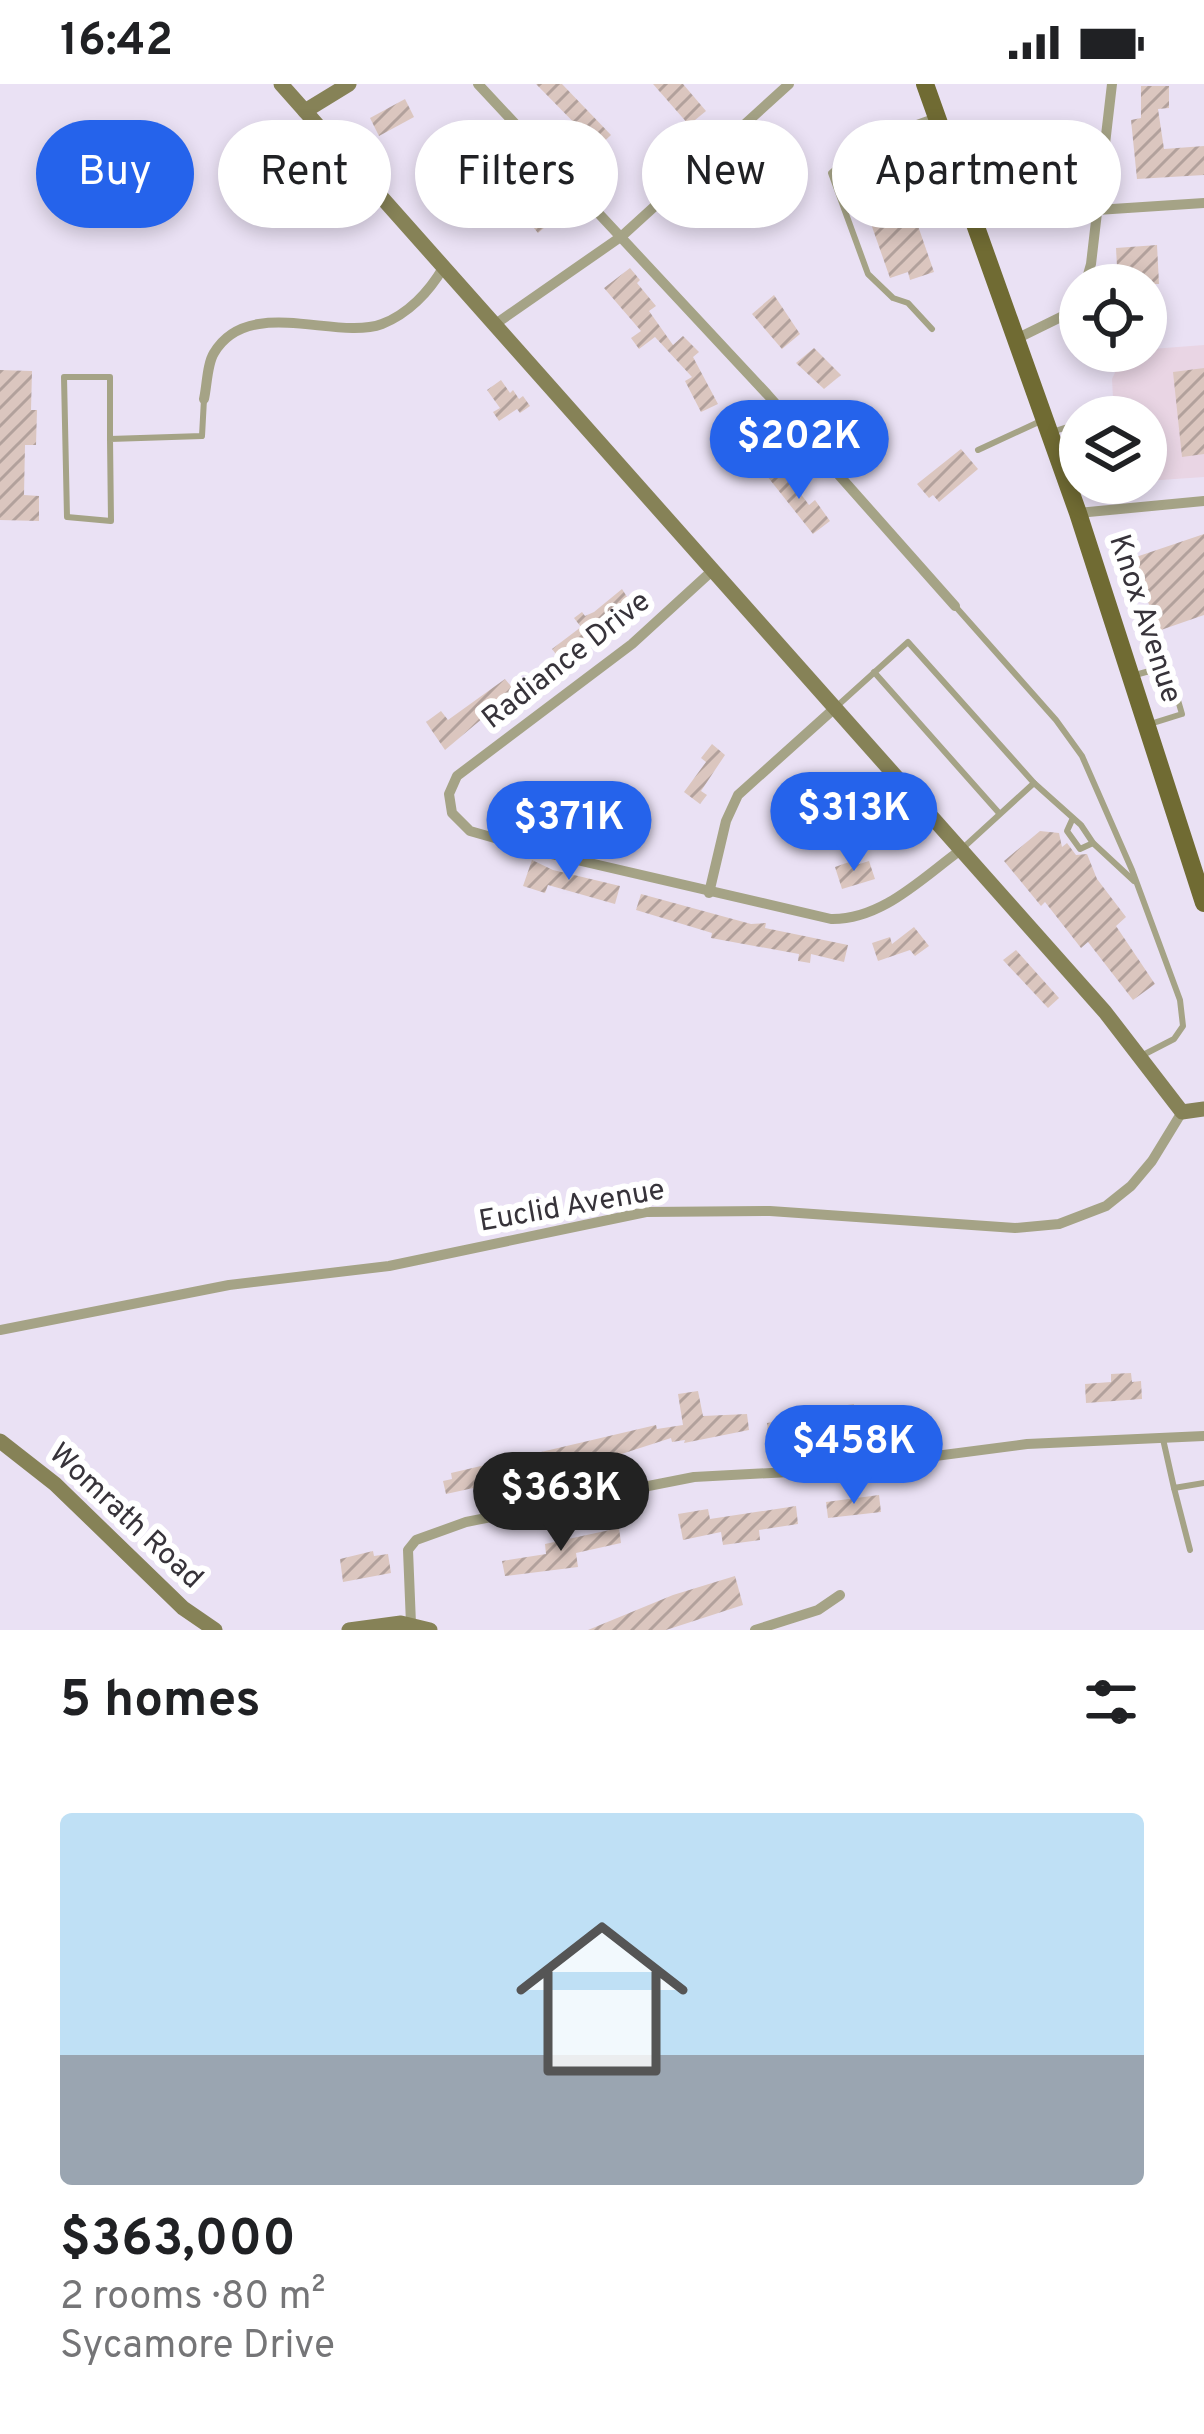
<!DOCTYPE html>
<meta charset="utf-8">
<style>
body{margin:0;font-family:Overpass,sans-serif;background:#f2f2f2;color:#202124;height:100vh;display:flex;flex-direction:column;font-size:45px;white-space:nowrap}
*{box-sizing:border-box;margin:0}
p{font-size:39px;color:#757577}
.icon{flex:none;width:66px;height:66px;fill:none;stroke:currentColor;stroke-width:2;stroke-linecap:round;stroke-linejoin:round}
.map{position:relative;height:1546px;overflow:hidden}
.panel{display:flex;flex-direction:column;background:#fff;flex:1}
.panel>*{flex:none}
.hud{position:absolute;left:36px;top:36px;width:1134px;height:108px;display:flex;gap:24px}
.tools{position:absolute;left:1059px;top:180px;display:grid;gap:24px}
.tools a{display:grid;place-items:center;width:108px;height:108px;border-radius:50%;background:#fff;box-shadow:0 6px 18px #0003;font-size:60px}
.price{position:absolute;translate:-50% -102px;padding:0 27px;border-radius:42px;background:#2563eb;color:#fff;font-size:39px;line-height:78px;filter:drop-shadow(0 3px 6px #0008)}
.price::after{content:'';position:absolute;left:50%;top:72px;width:36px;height:27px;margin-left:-18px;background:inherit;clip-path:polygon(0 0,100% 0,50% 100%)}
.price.on{background:#222;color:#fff}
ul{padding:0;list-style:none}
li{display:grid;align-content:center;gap:24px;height:636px;padding:0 60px}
li span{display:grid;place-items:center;height:372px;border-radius:12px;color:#555}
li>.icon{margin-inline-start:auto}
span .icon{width:216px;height:216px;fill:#fffc;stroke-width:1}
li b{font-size:51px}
h2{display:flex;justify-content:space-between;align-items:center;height:144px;padding:0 60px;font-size:51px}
.pill{padding:0 42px;border-radius:54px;background:#fff;box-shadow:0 6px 18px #0003;font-size:42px;line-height:108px}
.pill.on{background:#2563eb;color:#fff}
.status{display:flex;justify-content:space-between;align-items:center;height:84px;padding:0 60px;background:#fff;direction:ltr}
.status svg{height:33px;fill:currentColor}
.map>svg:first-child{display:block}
.commercial{fill:#e9d5e4}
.building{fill:url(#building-hatch)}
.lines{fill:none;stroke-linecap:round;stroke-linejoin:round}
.lane{stroke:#a5a386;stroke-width:6}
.street{stroke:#a5a386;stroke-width:10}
.secondary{stroke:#868257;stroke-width:15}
.primary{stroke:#706b33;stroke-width:18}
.labels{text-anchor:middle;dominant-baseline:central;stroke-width:12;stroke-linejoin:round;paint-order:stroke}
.street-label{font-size:30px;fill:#37333a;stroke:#fff}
</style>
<div class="status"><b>16:42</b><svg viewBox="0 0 49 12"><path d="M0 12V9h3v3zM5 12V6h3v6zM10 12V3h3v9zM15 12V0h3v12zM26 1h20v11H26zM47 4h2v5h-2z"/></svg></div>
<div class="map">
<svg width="1204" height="1546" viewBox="0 0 1204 1546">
<defs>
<pattern id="building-hatch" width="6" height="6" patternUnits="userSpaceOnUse" patternTransform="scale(3)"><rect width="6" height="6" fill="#dbc6bf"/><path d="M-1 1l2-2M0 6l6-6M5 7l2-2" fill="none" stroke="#b2a19c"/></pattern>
</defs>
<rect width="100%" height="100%" fill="#eae1f4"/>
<polygon class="commercial" points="1204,261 1204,393 1146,397 1146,333 1114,333 1112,295 1125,267"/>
<g class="building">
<polygon points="536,0 562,0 611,51 598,63"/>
<polygon points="653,0 683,0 706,27 689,41"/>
<polygon points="1141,2 1169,2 1169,24 1158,25 1164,65 1204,62 1204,91 1137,95 1131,36 1141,34"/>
<polygon points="405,15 414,33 379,52 370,34"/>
<polygon points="1046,38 1059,71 1015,89 1012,81 1003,84 995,66 1005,62 1003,56"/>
<polygon points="479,53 552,137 538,149 498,100 490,93 481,100 469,86 476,81 464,66"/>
<polygon points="893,70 934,188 910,196 908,188 890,194 856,97 873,91 869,78"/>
<polygon points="742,90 759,111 729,134 713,113"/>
<polygon points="1157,161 1159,200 1118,201 1116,164"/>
<polygon points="630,184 640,196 637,199 656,222 649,227 673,261 683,252 699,268 693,273 718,320 701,328 685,297 692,293 655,253 639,265 631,254 641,247 604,204"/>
<polygon points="774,211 800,250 782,265 752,230"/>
<polygon points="814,264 841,291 824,305 796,279"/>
<polygon points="1204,284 1204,370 1182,373 1173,288"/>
<polygon points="0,286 32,287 31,326 37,326 36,361 25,361 24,411 39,412 39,437 0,436"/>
<polygon points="501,296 510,309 513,306 519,315 523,312 530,322 520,329 517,325 499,337 493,328 500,324 487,306"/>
<polygon points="961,365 978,385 939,418 933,411 929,414 917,400"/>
<polygon points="780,382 809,421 815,416 830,437 813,450 767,392"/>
<polygon points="1204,450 1204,531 1158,547 1133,474"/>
<polygon points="622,505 631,519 573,562 576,566 562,578 552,565 581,543 574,534 582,528 585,532 594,528"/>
<polygon points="505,595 515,607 445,666 426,638 441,627 448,636"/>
<polygon points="712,660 725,671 701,707 707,711 700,720 684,708 706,678 701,674"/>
<polygon points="594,724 647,737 643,753 590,742"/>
<polygon points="1040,747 1059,749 1062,763 1067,759 1076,771 1087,770 1097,795 1126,833 1116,842 1155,900 1133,916 1088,858 1081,864 1045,818 1041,822 1004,777"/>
<polygon points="532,776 553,786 620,802 615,820 548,801 545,809 523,802"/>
<polygon points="852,777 853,782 869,777 875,795 842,805 835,783"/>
<polygon points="641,810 751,840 766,839 765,844 848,861 844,878 811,870 810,879 798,877 799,870 711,854 712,849 636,826"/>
<polygon points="914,843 929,862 915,872 910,866 878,877 872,859 890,853 892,860"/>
<polygon points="1016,866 1059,914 1048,924 1003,876"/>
<polygon points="1131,1289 1132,1298 1141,1297 1142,1315 1086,1319 1085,1300 1111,1298 1111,1290"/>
<polygon points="698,1307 703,1332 747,1330 749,1346 684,1359 685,1356 672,1358 671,1354 606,1375 446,1410 443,1397 452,1395 451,1389 656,1341 657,1345 683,1341 678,1310"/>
<polygon points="854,1320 854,1324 870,1322 873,1342 769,1358 767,1339 835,1329 834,1323"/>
<polygon points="879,1411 881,1428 828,1434 826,1418"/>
<polygon points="796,1422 798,1440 759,1446 760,1456 723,1461 721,1448 683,1456 678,1430 708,1425 710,1435"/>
<polygon points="619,1444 621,1459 576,1469 578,1483 505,1492 502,1477 546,1470 545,1460"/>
<polygon points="373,1467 374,1472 388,1470 391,1489 343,1498 340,1475"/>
<polygon points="735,1492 743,1521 666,1546 588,1546 673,1511"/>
</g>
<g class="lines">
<g class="lane">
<polyline points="974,125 1048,99 1097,126"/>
<polyline points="932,245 908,219 893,214 868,190 831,89 867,57 933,33"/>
<polyline points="1102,333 1121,328"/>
<polyline points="1055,347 1080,339"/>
<polyline points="110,355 111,437 67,433 64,293 110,293 110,355 202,352 204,315"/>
<polyline points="978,366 1043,336"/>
<polyline points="955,522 1056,636 1082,672 1132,786 1180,916 1183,942 1174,955 1143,971"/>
<polyline points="874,588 999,729"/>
<polyline points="1135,591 1168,582 1182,630 1150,640"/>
<polyline points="836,623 908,558 1034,699 964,763"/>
<polyline points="1034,699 1081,741 1093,759 1134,797"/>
<polyline points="1072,736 1067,747 1080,765 1093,759"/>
<polyline points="1163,1355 1174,1404 1204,1399"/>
<polyline points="1174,1404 1190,1466"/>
</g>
<g class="street">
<polyline points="478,0 767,310 955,522"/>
<polyline points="1097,126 1204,119"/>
<polyline points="1085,201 1091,180 1112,0"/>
<polyline points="494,241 622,152 789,0"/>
<polyline points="1016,255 1067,230 1080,214"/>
<path d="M204,315C207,302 207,280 214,269C248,211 336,257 382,240C408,230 429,208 443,184"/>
<polyline points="1078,429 1204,417"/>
<path d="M713,486L632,560L457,692L449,710L452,729L470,747L551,770L831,835C882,836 922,794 962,765"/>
<polyline points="709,809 726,737 738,711 836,623"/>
<polyline points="0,1246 229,1201 389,1182 646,1128 770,1127 1015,1144 1059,1140 1106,1122 1131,1102 1152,1077 1182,1028"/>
<polyline points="411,1540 408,1466 416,1456 466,1438 694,1393 828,1386 1027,1360 1204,1352"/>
<polyline points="755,1546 818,1526 840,1511"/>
</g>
<g class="secondary">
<polyline points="281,0 1105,928 1182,1028 1204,1025"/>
<polyline points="305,27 349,0"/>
<polyline points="0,1357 55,1400 183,1524 215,1546"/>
<polyline points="349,1546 401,1539 430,1546"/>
</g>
<polyline class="primary" points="925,0 1078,429 1204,819"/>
</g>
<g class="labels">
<g class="street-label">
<text transform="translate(1144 535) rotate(72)">Knox Avenue</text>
<text transform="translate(567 577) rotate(-38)">Radiance Drive</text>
<text transform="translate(572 1123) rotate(-10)">Euclid Avenue</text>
<text transform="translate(125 1433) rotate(43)">Womrath Road</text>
</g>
</g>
</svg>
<div class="tools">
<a><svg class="icon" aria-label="locate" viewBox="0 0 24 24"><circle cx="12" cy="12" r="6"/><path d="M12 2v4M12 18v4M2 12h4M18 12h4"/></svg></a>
<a><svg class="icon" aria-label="layers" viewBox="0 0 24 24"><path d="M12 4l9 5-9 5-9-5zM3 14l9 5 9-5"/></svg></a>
</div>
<b class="price" style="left:799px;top:418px">$202K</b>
<b class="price" style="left:854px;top:790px">$313K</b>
<b class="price" style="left:569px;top:799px">$371K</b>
<b class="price" style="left:854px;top:1423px">$458K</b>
<b class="price on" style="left:561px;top:1470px">$363K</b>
<div class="hud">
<a class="pill on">Buy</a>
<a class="pill">Rent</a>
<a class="pill">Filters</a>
<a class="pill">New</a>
<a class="pill">Apartment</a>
</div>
</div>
<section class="panel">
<h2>5 homes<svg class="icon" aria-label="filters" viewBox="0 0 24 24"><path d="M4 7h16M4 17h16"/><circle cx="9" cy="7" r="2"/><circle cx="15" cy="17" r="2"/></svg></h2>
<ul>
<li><span style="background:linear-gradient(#bfe0f5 65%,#9aa5b1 0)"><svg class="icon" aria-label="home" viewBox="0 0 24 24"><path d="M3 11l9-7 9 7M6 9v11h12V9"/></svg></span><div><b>$363,000</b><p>2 rooms · 80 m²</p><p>Sycamore Drive</p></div></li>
</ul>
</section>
